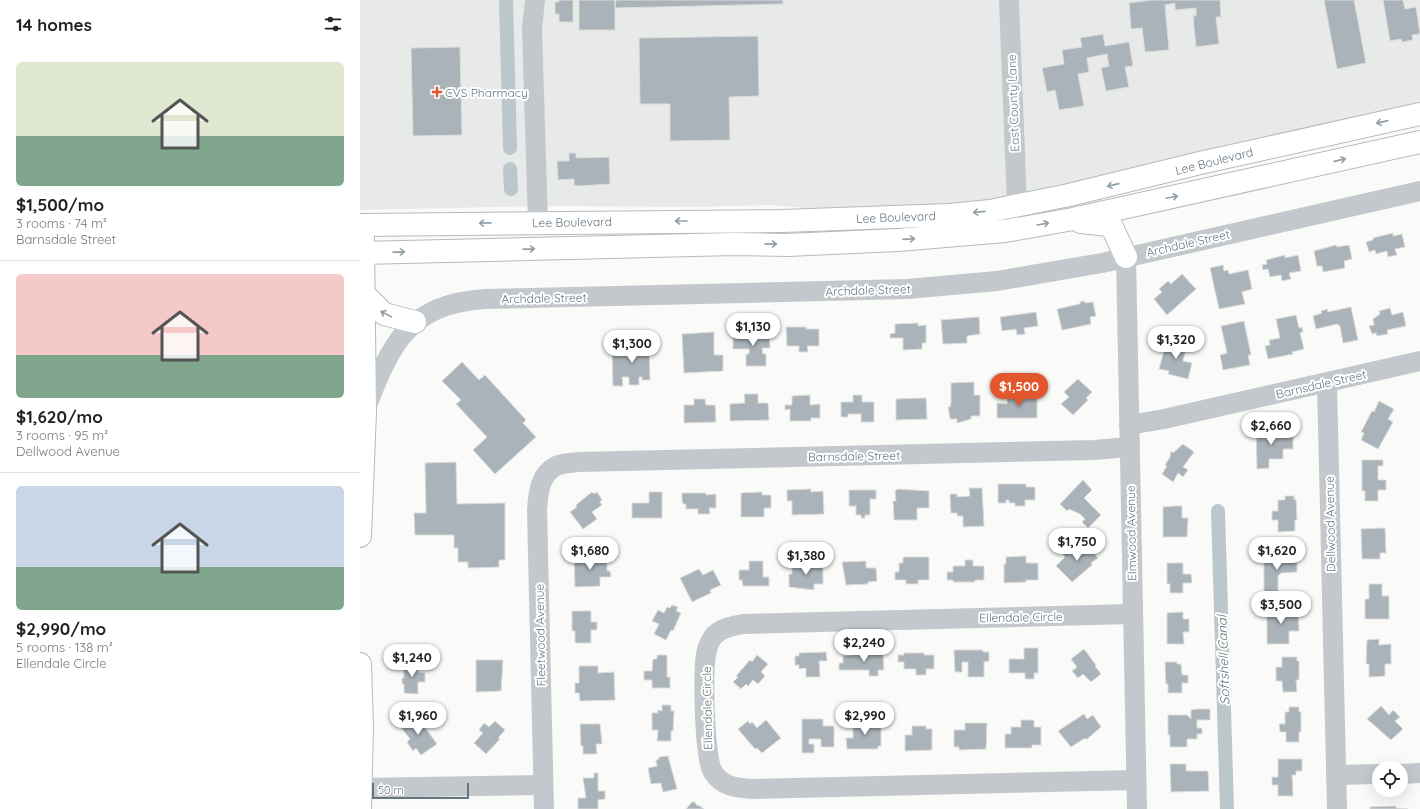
<!DOCTYPE html>
<meta charset="utf-8">
<style>
body{margin:0;font-family:Quicksand,sans-serif;background:#f2f2f2;color:#222;height:100vh;display:flex;flex-direction:column;font-size:15px;white-space:nowrap}
*{box-sizing:border-box;margin:0}
p{font-size:13px;color:#767676}
.icon{flex:none;width:22px;height:22px;fill:none;stroke:currentColor;stroke-width:2;stroke-linecap:round;stroke-linejoin:round}
.map{position:relative;flex:1;overflow:hidden}
.details{display:flex;flex-direction:column;background:#fff;width:360px}
.details>*{flex:none}
.tools{position:absolute;left:1012px;top:761px;display:grid;gap:8px}
.tools a{display:grid;place-items:center;width:36px;height:36px;border-radius:50%;background:#fff;box-shadow:0 4px 16px #0002;font-size:20px}
.scale{position:absolute;left:12px;bottom:10px;width:97px;box-sizing:border-box;padding-left:4px;border:2px solid #657683;border-top:0;font-size:11px;line-height:14px;white-space:nowrap;color:#657683;-webkit-text-stroke:3px #fff;paint-order:stroke}
.price{position:absolute;translate:-50% -34px;padding:0 9px;border-radius:14px;background:#fff;color:#222;font-size:13px;line-height:26px;filter:drop-shadow(0 1px 2px #0008)}
.price::after{content:'';position:absolute;left:50%;top:24px;width:12px;height:9px;margin-left:-6px;background:inherit;clip-path:polygon(0 0,100% 0,50% 100%)}
.price.current{background:#e4572e;color:#fff}
ul{padding:0;list-style:none}
li{display:grid;align-content:center;gap:8px;height:212px;padding:0 16px}
li+li{border-top:1px solid #e0e0e0}
li span{display:grid;place-items:center;height:124px;border-radius:6px;color:#555}
li>.icon{margin-inline-start:auto}
span .icon{width:72px;height:72px;fill:#fffc;stroke-width:1}
li b{font-size:17px}
h2{display:flex;justify-content:space-between;align-items:center;height:48px;padding:0 16px;font-size:17px}
main{display:flex;flex:1;min-height:0}
.map>svg:first-child{display:block}
.built{fill:#e8e9e9}
.lines{fill:none;stroke-linecap:round;stroke-linejoin:round}
.canal{stroke:#bbc7cb;stroke-width:14}
.building{fill:#aab3b9;stroke:#dcdcda}
.major-casing{stroke:#b5babe;stroke-width:24}
.minor{stroke:#c3c8cc;stroke-width:20}
.major{stroke:#fff;stroke-width:22}
.oneway{stroke:#939fa8}
.poi-dot{fill:#e4572e;stroke:#fff;stroke-width:1.5}
.labels{text-anchor:middle;dominant-baseline:central;stroke-width:4;stroke-linejoin:round;paint-order:stroke}
.poi-label{font-size:12px;fill:#657683;stroke:#fff;text-anchor:start}
.street-label{font-size:12px;fill:#657683;stroke:#fff}
.water-label{font-size:13px;font-style:italic;fill:#60757c;stroke:#fff}
</style>
<main>
<section class="details">
<h2>14 homes<svg class="icon" aria-label="filters" viewBox="0 0 24 24"><path d="M4 7h16M4 17h16"/><circle cx="9" cy="7" r="2"/><circle cx="15" cy="17" r="2"/></svg></h2>
<ul>
<li><span style="background:linear-gradient(#dfe7d0 60%,#7fa58c 0)"><svg class="icon" aria-label="home" viewBox="0 0 24 24"><path d="M3 11l9-7 9 7M6 9v11h12V9"/></svg></span><div><b>$1,500/mo</b><p>3 rooms · 74 m²</p><p>Barnsdale Street</p></div></li>
<li><span style="background:linear-gradient(#f6c9c9 65%,#7fa58c 0)"><svg class="icon" aria-label="home" viewBox="0 0 24 24"><path d="M3 11l9-7 9 7M6 9v11h12V9"/></svg></span><div><b>$1,620/mo</b><p>3 rooms · 95 m²</p><p>Dellwood Avenue</p></div></li>
<li><span style="background:linear-gradient(#c9d6e8 65%,#7fa58c 0)"><svg class="icon" aria-label="home" viewBox="0 0 24 24"><path d="M3 11l9-7 9 7M6 9v11h12V9"/></svg></span><div><b>$2,990/mo</b><p>5 rooms · 138 m²</p><p>Ellendale Circle</p></div></li>
</ul>
</section>
<div class="map">
<svg width="1060" height="809" viewBox="0 0 1060 809">
<rect width="100%" height="100%" fill="#fafaf8"/>
<polygon class="built" points="0,0 1060,0 1060,106 629,203 483,211 411,205 335,207 187,206 0,210"/>
<g class="lines">
<g class="canal">
<polyline points="146,0 150,148"/>
<polyline points="150,169 151,189"/>
<polyline points="858,511 867,809"/>
</g>
</g>
<g class="building">
<polygon points="199,0 213,0 213,22 199,22 199,14 195,14 195,2 199,2"/>
<rect x="219" y="0" width="36" height="30"/>
<polygon points="256,0 423,0 423,4 255,8"/>
<polygon points="791,0 860,0 861,17 856,17 859,44 836,47 833,16 836,16 836,8 815,10 815,3 805,5 809,50 785,52 782,28 771,29 769,3"/>
<polygon points="964,0 994,0 1006,63 977,69"/>
<polygon points="1023,0 1043,0 1045,9 1056,7 1060,34 1052,35 1053,40 1042,42 1041,39 1030,41"/>
<polygon points="743,34 745,46 769,42 773,66 765,67 769,87 746,91 741,68 749,66 747,54 727,58 729,72 718,74 724,106 699,110 695,90 687,92 682,68 704,64 702,50 722,47 720,38"/>
<polygon points="398,36 399,96 369,97 370,140 310,141 310,104 280,104 279,38"/>
<polygon points="100,47 102,135 53,136 51,48"/>
<polygon points="209,153 216,153 216,158 249,157 250,184 217,186 214,185 214,179 198,180 197,161 209,161"/>
<polygon points="1033,233 1033,236 1042,234 1045,247 1035,249 1037,255 1028,257 1027,251 1016,254 1015,250 1009,252 1006,242 1013,240 1013,238"/>
<polygon points="976,245 977,247 989,245 992,259 984,261 985,268 963,272 962,266 957,266 954,251"/>
<polygon points="925,255 925,258 938,255 941,271 929,273 931,279 922,281 921,275 910,277 908,269 903,270 902,265 907,264 906,260"/>
<polygon points="863,265 864,271 868,270 869,274 888,270 892,289 882,292 885,304 859,309 850,268"/>
<polygon points="822,274 836,289 807,315 794,299 802,292 799,289 808,281 811,284"/>
<polygon points="724,301 725,303 733,302 736,316 730,317 731,324 702,330 697,309 720,304 720,302"/>
<polygon points="991,307 998,340 983,343 980,326 977,324 956,329 953,316 962,313 961,311 967,309 968,312"/>
<polygon points="1030,308 1032,315 1043,312 1046,326 1027,330 1028,334 1017,336 1016,333 1012,334 1009,326 1014,325 1013,319 1020,314 1019,311"/>
<polygon points="676,312 678,326 664,328 665,334 657,335 656,329 642,331 640,317"/>
<polygon points="936,315 939,328 942,327 943,332 940,333 944,349 932,352 933,354 908,359 905,346 910,345 909,340 920,338 916,319"/>
<polygon points="619,317 620,334 607,336 607,343 583,344 581,320"/>
<polygon points="884,321 891,355 888,355 890,365 863,370 860,355 867,353 861,326"/>
<polygon points="558,323 558,326 566,325 566,343 562,343 562,349 543,350 543,338 530,338 530,334 535,333 535,324"/>
<polygon points="426,327 446,327 446,329 459,329 459,346 447,346 448,352 439,352 439,346 427,346"/>
<polygon points="393,331 397,331 397,334 409,333 410,348 402,348 403,354 406,354 406,366 386,366 386,354 389,354 389,349 373,349 373,334 393,334"/>
<polygon points="354,332 354,355 363,355 363,371 324,373 322,334"/>
<polygon points="276,340 289,340 290,380 282,380 282,377 279,377 279,385 269,385 269,377 262,377 263,386 253,386 252,350 277,349"/>
<polygon points="807,340 827,345 823,361 832,363 828,379 808,374 809,371 799,369"/>
<polygon points="102,362 119,380 125,375 166,420 163,423 176,437 135,474 113,450 127,437 96,404 101,400 82,381"/>
<polygon points="718,379 732,392 726,398 728,400 713,415 701,404 709,397 704,392"/>
<polygon points="614,382 614,395 620,395 620,416 611,416 611,419 597,423 597,419 590,419 588,407 590,407 591,403 591,383"/>
<polygon points="384,394 398,394 398,403 408,403 409,420 370,421 370,404 385,403"/>
<polygon points="450,395 450,405 460,404 460,418 451,418 451,421 430,421 430,409 425,410 425,405 432,405 432,396"/>
<polygon points="493,395 502,395 502,402 514,402 514,422 501,422 501,414 488,414 488,417 481,417 481,402 493,402"/>
<polygon points="647,395 677,395 677,418 637,418 637,403 647,404"/>
<polygon points="566,398 567,419 536,420 536,399"/>
<polygon points="334,399 345,399 346,405 355,405 356,422 324,423 324,405 334,405"/>
<polygon points="1019,401 1034,409 1028,419 1033,422 1018,449 1001,440 1004,433 1001,432 1012,411 1014,412"/>
<polygon points="896,426 908,426 908,432 912,432 912,436 933,435 933,449 923,449 923,459 909,459 909,468 897,469"/>
<polygon points="823,444 834,452 823,467 828,470 823,477 818,473 813,482 802,474 807,466 805,465 810,457 811,451 813,453"/>
<polygon points="1002,460 1023,460 1023,466 1018,466 1018,480 1026,480 1026,490 1018,490 1018,501 1005,501 1005,491 1002,491"/>
<polygon points="96,462 97,504 145,503 145,560 139,560 139,567 108,568 108,562 98,562 98,548 94,548 94,535 55,535 54,513 66,513 65,463"/>
<polygon points="723,480 732,490 724,498 741,515 728,528 722,522 725,519 720,514 709,509 707,511 700,504"/>
<polygon points="638,484 666,484 666,487 675,487 675,500 665,500 665,506 655,506 655,503 649,503 649,500 646,500 646,503 638,503"/>
<polygon points="609,488 622,488 624,526 603,527 603,516 597,516 597,513 591,513 590,494 597,494 597,497 610,496"/>
<polygon points="451,489 451,492 463,491 464,514 432,515 432,501 427,501 427,490"/>
<polygon points="537,489 569,491 569,508 557,508 557,520 534,520 533,501 536,501 535,492"/>
<polygon points="489,490 516,490 516,499 510,499 510,515 505,515 505,518 501,518 501,515 496,515 496,506 489,506"/>
<polygon points="232,492 234,494 237,492 242,500 240,502 242,505 232,512 237,519 223,529 210,512 217,507 216,505"/>
<polygon points="289,492 302,492 302,518 272,518 272,503 289,503"/>
<polygon points="402,492 402,495 411,495 411,508 404,508 404,517 381,517 381,493"/>
<polygon points="322,493 346,493 346,495 356,494 356,508 349,508 350,514 338,514 338,509 326,509 326,504 323,504 322,500"/>
<polygon points="925,496 934,496 934,500 936,499 937,520 935,520 935,531 918,532 918,520 912,520 912,511 918,511 918,500 925,500"/>
<polygon points="815,506 822,506 822,518 828,518 827,537 803,537 803,507"/>
<polygon points="1025,528 1026,553 1020,553 1020,559 1002,559 1001,529"/>
<polygon points="725,542 738,558 731,563 732,565 712,582 696,566 705,557 702,553 704,550 708,548 713,553"/>
<polygon points="247,556 247,571 250,571 251,577 240,577 240,586 215,587 214,557"/>
<polygon points="666,556 666,563 678,563 678,580 666,580 666,582 644,583 644,564 646,564 646,557"/>
<polygon points="543,557 569,557 569,580 558,580 558,584 546,584 546,580 535,580 535,572 539,572 539,563 543,563"/>
<polygon points="937,557 937,572 921,573 918,576 918,592 904,592 904,558"/>
<polygon points="605,560 613,560 613,566 624,566 624,580 615,580 615,582 593,582 593,580 587,580 587,572 593,572 593,566 605,566"/>
<polygon points="389,561 403,561 403,577 409,577 409,586 383,586 382,580 379,580 379,570 389,570"/>
<polygon points="440,561 450,561 450,567 463,567 463,584 454,584 454,590 429,587 429,574 432,574 432,567 440,567"/>
<polygon points="506,561 506,568 516,568 517,581 508,582 508,584 486,585 482,562"/>
<polygon points="807,563 823,563 823,574 831,574 832,583 823,583 823,593 810,593 810,584 807,584"/>
<polygon points="339,569 343,575 353,570 361,585 350,590 351,593 332,602 320,578"/>
<polygon points="1009,584 1022,584 1022,596 1029,596 1029,619 1005,619 1005,599 1009,599"/>
<polygon points="312,605 318,607 316,611 321,613 313,631 311,630 306,640 294,634 299,624 292,621 298,610 304,613 307,607 310,608"/>
<polygon points="907,608 938,608 939,631 929,631 929,644 907,644"/>
<polygon points="212,611 231,611 231,622 237,622 237,630 231,630 231,643 215,643 215,631 212,631"/>
<polygon points="823,612 823,619 829,619 829,632 823,632 824,644 807,644 807,613"/>
<polygon points="1019,639 1019,645 1031,644 1031,664 1025,664 1025,676 1009,677 1009,664 1006,664 1007,640"/>
<polygon points="664,648 678,648 678,673 674,673 674,679 665,679 665,673 649,673 649,659 664,659"/>
<polygon points="724,649 736,665 735,666 741,674 731,682 723,674 718,678 712,671 717,667 711,659"/>
<polygon points="594,650 623,650 623,652 629,652 629,661 624,662 624,677 608,677 608,662 602,662 602,672 595,672"/>
<polygon points="466,652 467,661 459,661 460,677 446,677 446,668 439,669 439,665 435,665 435,656 439,656 439,653"/>
<polygon points="503,652 523,654 524,670 518,670 518,676 509,676 509,670 479,670 479,663 483,663 483,656 503,654"/>
<polygon points="544,653 564,653 564,655 574,655 574,669 566,669 566,675 556,675 556,669 544,669 544,662 538,662 538,655 544,655"/>
<polygon points="297,655 307,655 307,677 310,677 310,688 292,688 292,680 284,680 284,671 292,671 293,659 297,659"/>
<polygon points="397,655 408,664 401,672 405,676 398,684 393,680 388,686 386,684 381,689 373,682 378,677 376,676 390,660 392,662"/>
<polygon points="922,657 937,657 937,661 939,661 939,680 936,680 937,692 923,692 922,681 916,681 916,667 922,667"/>
<polygon points="116,660 143,660 141,691 116,692"/>
<polygon points="805,662 817,662 817,664 821,664 822,675 828,675 828,683 822,683 822,693 808,693 808,684 806,684"/>
<polygon points="43,663 58,664 58,672 65,673 65,682 58,682 58,694 44,693 44,684 42,684 42,678 44,678"/>
<polygon points="219,666 238,666 238,673 254,672 255,700 220,701 219,693 215,693 215,683 219,683"/>
<polygon points="302,705 311,705 311,711 314,711 313,731 311,731 311,741 297,741 298,730 292,730 292,713 298,713 298,710 302,711"/>
<polygon points="1021,706 1029,715 1033,710 1040,717 1035,721 1043,729 1031,740 1007,719"/>
<polygon points="929,707 939,707 939,712 941,712 941,732 939,732 939,742 926,742 926,732 920,732 919,724 925,724 925,712 929,712"/>
<polygon points="837,709 850,709 850,720 837,720 837,728 842,728 842,734 837,734 837,739 827,739 827,747 810,747 810,735 808,735 808,715 827,715 831,719 831,710"/>
<polygon points="724,714 727,719 733,715 741,727 726,740 725,738 711,747 698,731"/>
<polygon points="56,715 77,744 61,755 56,748 53,751 47,742 50,739 40,726"/>
<polygon points="442,719 463,719 463,726 474,726 474,747 461,747 461,739 449,739 449,744 454,744 454,753 442,753"/>
<polygon points="406,720 421,738 402,753 397,748 395,749 378,729 388,721 390,724 392,722 397,728"/>
<polygon points="661,720 674,720 674,727 681,727 681,745 672,745 672,748 645,748 645,734 651,734 651,727 661,727"/>
<polygon points="135,721 145,730 138,738 140,739 126,754 114,743 123,733 119,730 124,723 129,727"/>
<polygon points="493,722 521,722 521,746 518,746 518,749 487,749 486,738 493,738"/>
<polygon points="605,723 627,723 626,749 599,750 599,747 594,747 594,730 605,730"/>
<polygon points="220,724 240,724 242,744 236,744 237,754 223,754 223,746 221,746"/>
<polygon points="552,726 566,726 566,729 572,729 572,750 545,751 545,735 552,735"/>
<polygon points="308,756 317,789 303,792 301,783 291,784 288,768 297,766 296,760 299,759 299,757"/>
<polygon points="918,759 942,759 942,771 936,771 936,775 932,775 933,796 918,796 918,785 912,785 912,777 918,777"/>
<polygon points="810,764 826,764 826,771 848,771 849,791 811,792"/>
<polygon points="234,773 238,773 238,791 245,791 245,799 238,800 238,809 218,809 218,798 226,798 223,778 234,778"/>
<polygon points="332,802 335,802 337,806 338,805 344,809 326,809"/>
<polygon points="1036,806 1036,808 1048,809 1010,809 1010,807"/>
</g>
<g class="lines">
<defs>
<g id="major">
<polyline points="721,222 749,225 752,227 766,257"/>
<polyline points="0,225 422,221 590,215 630,211 709,195 840,163 1060,114"/>
<polyline points="0,253 375,244 427,245 538,240 645,231 713,219 1060,142"/>
<polyline points="3,293 24,314 55,322"/>
<polyline points="0,536 5,412 3,239"/>
<polyline points="0,664 2,728 0,809"/>
</g>
</defs>
<use href="#major" class="major-casing"/>
<g class="minor">
<polyline points="175,0 172,29 178,223"/>
<polyline points="649,0 657,206"/>
<polyline points="766,257 777,809"/>
<polyline points="967,383 977,809"/>
<path d="M6,408C31,343 49,304 125,299L547,289L637,281L742,263L1060,191"/>
<polyline points="769,425 804,419 1060,361"/>
<path d="M772,614L383,624C373,626 359,628 353,637C350,641 347,649 346,654C343,672 344,759 353,772C362,787 378,788 393,789L776,780"/>
<polyline points="1041,774 1060,773"/>
<polyline points="976,775 1019,774"/>
<polyline points="1,788 183,785"/>
<path d="M184,809L177,510C178,493 180,474 196,466C202,463 212,463 218,462L734,450L769,447"/>
</g>
<use href="#major" class="major"/>
</g>
<defs><path id="oneway-shaft" d="M-6 0H5M1.5-3L5.5 0L1.5 3" fill="none" stroke-width="1.6" stroke-linecap="round" stroke-linejoin="round"/></defs>
<g class="oneway">
<use href="#oneway-shaft" transform="translate(1022 122) rotate(167)"/>
<use href="#oneway-shaft" transform="translate(980 160) rotate(-13)"/>
<use href="#oneway-shaft" transform="translate(753 185) rotate(167)"/>
<use href="#oneway-shaft" transform="translate(812 197) rotate(-12)"/>
<use href="#oneway-shaft" transform="translate(619 212) rotate(174)"/>
<use href="#oneway-shaft" transform="translate(321 221) rotate(180)"/>
<use href="#oneway-shaft" transform="translate(125 223) rotate(179)"/>
<use href="#oneway-shaft" transform="translate(683 224) rotate(-10)"/>
<use href="#oneway-shaft" transform="translate(549 239) rotate(-4)"/>
<use href="#oneway-shaft" transform="translate(411 244) rotate(1)"/>
<use href="#oneway-shaft" transform="translate(169 249) rotate(-1)"/>
<use href="#oneway-shaft" transform="translate(39 252) rotate(-1)"/>
<use href="#oneway-shaft" transform="translate(26 314) rotate(-152)"/>
</g>
<path class="poi-dot" d="M75 86h4v4h4v4h-4v4h-4v-4h-4v-4h4z"/>
<g class="labels">
<g class="poi-label">
<text x="85" y="92">CVS Pharmacy</text>
</g>
<g class="street-label">
<text transform="translate(653 103) rotate(-92)">East County Lane</text>
<text transform="translate(854 161) rotate(-14)">Lee Boulevard</text>
<text transform="translate(536 217) rotate(-2)">Lee Boulevard</text>
<text transform="translate(212 222) rotate(-1)">Lee Boulevard</text>
<text transform="translate(828 243) rotate(-13)">Archdale Street</text>
<text transform="translate(508 290) rotate(-2)">Archdale Street</text>
<text transform="translate(184 298) rotate(-1)">Archdale Street</text>
<text transform="translate(961 384) rotate(-13)">Barnsdale Street</text>
<text transform="translate(494 456) rotate(-1)">Barnsdale Street</text>
<text transform="translate(970 524) rotate(-91)">Dellwood Avenue</text>
<text transform="translate(771 533) rotate(-91)">Elmwood Avenue</text>
<text transform="translate(661 617) rotate(-1)">Ellendale Circle</text>
<text transform="translate(180 635) rotate(-91)">Fleetwood Avenue</text>
<text transform="translate(347 708) rotate(-91)">Ellendale Circle</text>
</g>
<g class="water-label">
<text transform="translate(863 660) rotate(-92)">Softshell Canal</text>
</g>
</g>
</svg>
<div class="tools">
<a><svg class="icon" aria-label="locate" viewBox="0 0 24 24"><circle cx="12" cy="12" r="6"/><path d="M12 2v4M12 18v4M2 12h4M18 12h4"/></svg></a>
</div>
<div class="scale">50 m</div>
<b class="price" style="left:393px;top:347px">$1,130</b>
<b class="price" style="left:816px;top:360px">$1,320</b>
<b class="price" style="left:272px;top:364px">$1,300</b>
<b class="price current" style="left:659px;top:407px">$1,500</b>
<b class="price" style="left:911px;top:446px">$2,660</b>
<b class="price" style="left:717px;top:562px">$1,750</b>
<b class="price" style="left:230px;top:571px">$1,680</b>
<b class="price" style="left:917px;top:571px">$1,620</b>
<b class="price" style="left:446px;top:576px">$1,380</b>
<b class="price" style="left:921px;top:625px">$3,500</b>
<b class="price" style="left:504px;top:663px">$2,240</b>
<b class="price" style="left:52px;top:678px">$1,240</b>
<b class="price" style="left:58px;top:736px">$1,960</b>
<b class="price" style="left:505px;top:736px">$2,990</b>
</div>
</main>
